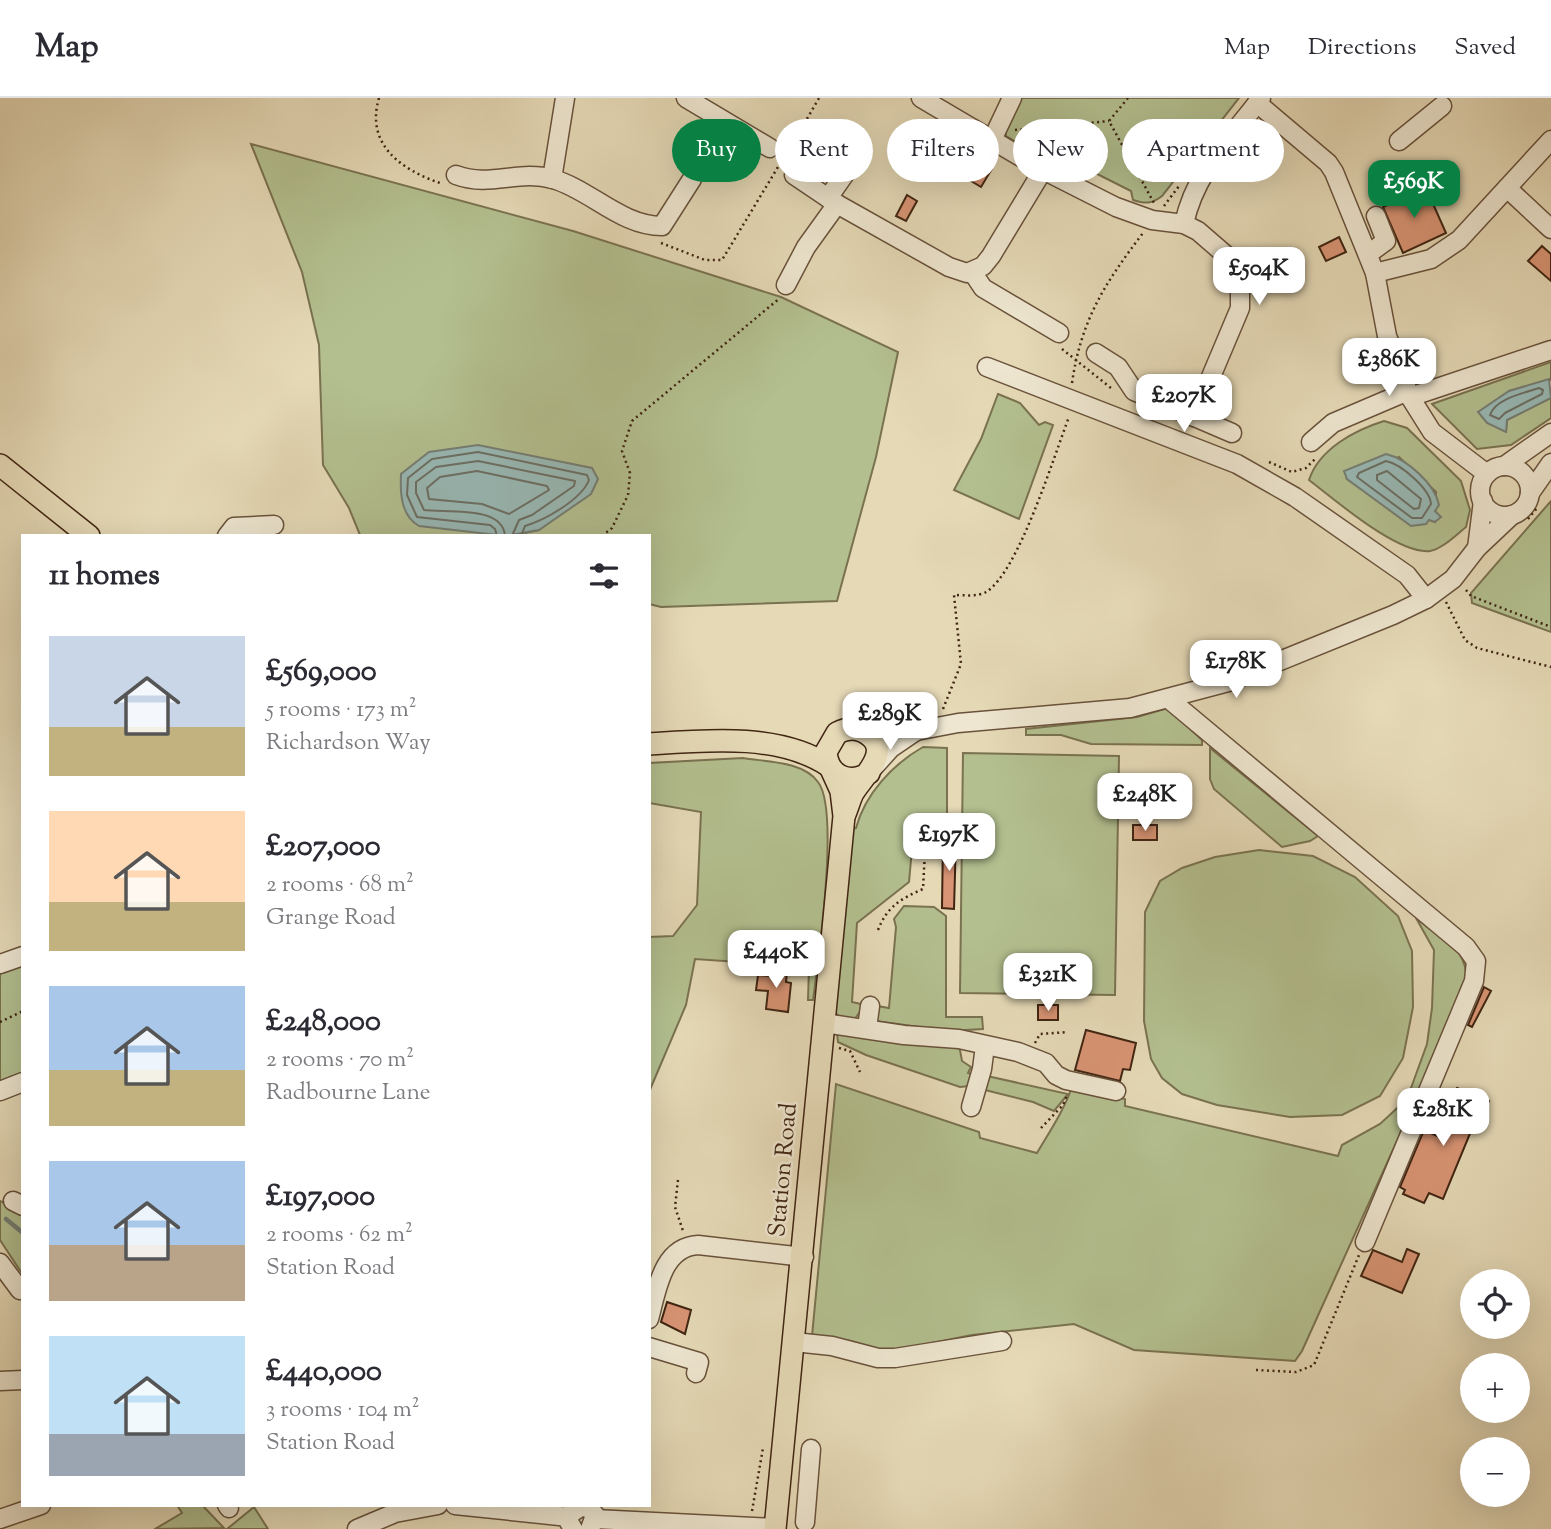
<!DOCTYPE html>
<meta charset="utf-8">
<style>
body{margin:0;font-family:"Sorts Mill Goudy",serif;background:#f7f7f7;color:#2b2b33;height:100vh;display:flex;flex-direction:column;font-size:26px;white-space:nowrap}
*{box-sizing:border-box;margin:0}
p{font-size:23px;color:#7c7c81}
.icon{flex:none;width:38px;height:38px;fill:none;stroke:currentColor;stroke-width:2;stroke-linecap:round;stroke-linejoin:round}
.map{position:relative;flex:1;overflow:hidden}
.panel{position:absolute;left:21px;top:436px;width:630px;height:973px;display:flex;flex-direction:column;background:#fff;border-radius:0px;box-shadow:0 7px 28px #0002}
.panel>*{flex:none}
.banner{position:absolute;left:672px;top:21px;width:665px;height:63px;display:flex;gap:14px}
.tools{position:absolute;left:1460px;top:1171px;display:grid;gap:14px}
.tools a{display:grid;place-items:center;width:70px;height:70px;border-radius:50%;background:#fff;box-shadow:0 7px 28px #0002;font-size:35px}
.price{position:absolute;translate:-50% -60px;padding:0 16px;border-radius:14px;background:#fff;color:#222;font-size:23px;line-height:46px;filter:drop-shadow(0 2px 4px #0008)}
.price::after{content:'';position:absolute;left:50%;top:42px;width:21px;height:16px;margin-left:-10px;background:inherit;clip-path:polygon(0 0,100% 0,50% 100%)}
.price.on{background:#0b8043;color:#fff}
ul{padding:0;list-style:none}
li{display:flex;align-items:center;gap:21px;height:175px;padding:0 28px}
li span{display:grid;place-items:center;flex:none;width:196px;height:140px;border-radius:0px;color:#555}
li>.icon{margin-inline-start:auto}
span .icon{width:84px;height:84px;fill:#fffc;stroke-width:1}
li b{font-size:30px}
h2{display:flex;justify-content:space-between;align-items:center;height:84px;padding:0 28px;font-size:30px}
.pill{padding:0 24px;border-radius:32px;background:#fff;box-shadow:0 7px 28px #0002;font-size:24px;line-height:63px}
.pill.on{background:#0b8043;color:#fff}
header{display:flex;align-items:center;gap:42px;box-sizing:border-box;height:98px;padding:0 35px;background:#fff;border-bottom:2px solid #e1e1e2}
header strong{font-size:33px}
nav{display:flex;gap:38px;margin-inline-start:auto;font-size:24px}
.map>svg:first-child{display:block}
.green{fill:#b3bf8f;stroke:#7a7250;stroke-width:2;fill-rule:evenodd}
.water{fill:#98b9b6;stroke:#757e74;stroke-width:2}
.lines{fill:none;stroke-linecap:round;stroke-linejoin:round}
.shore{stroke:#6c6f64;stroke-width:2}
.stream{stroke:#757e74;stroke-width:4.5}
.building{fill:#d89474;stroke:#402512;stroke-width:2}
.minor-casing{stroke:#69523b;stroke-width:21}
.major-casing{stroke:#402512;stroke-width:24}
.path{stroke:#402512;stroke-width:2.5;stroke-dasharray:2 3.5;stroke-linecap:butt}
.minor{stroke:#eee6d0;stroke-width:18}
.major{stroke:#e5d9b6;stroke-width:21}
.labels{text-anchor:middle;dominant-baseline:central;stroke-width:5;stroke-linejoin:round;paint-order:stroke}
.street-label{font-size:24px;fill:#402512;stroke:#eee6d0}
</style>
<header>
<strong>Map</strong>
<nav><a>Map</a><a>Directions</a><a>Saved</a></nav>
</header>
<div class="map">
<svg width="1551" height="1431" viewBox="0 0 1551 1431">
<rect width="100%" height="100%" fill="#e5d9b6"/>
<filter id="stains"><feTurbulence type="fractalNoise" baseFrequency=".00286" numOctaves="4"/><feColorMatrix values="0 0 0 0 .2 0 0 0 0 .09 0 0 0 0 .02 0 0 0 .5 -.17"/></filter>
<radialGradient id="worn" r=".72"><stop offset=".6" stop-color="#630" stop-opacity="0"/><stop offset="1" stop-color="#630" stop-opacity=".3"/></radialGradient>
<g class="green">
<path d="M1020,0H1239L1162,98C1152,106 1145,106 1133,102L1131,93L1026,40L1016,44L1006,38L1005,31Z"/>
<polygon points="251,46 573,133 781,199 898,254 876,359 837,503 661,509 649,506 649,438 515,437 539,432 477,432 506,437 360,437 349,410 323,367 319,247 302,174"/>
<polygon points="1551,264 1551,282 1509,293 1506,334 1507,322 1551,300 1551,320 1511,347 1477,351 1432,306"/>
<polygon points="998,296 1020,305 1039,327 1045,324 1053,327 1019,421 954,392 981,341"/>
<path d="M1384,323L1407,330L1461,383L1470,412L1466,429C1456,437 1442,451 1430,453C1398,457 1334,401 1309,382C1319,351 1355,332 1384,323ZM1399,359L1436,394L1435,424L1378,402L1347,381Z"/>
<polygon points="1551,403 1551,534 1472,505 1471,495"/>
<polygon points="1168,610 1202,642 1202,647 1091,646 1061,637 1026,637 1026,631 1137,619"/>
<path d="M923,649L947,650V732L941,733V739L913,740L909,784L857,825L852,904L865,907L854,922L840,919L833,913L849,731L856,730C865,696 893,666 923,649Z"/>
<polygon points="1210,650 1318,738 1310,743 1282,749 1214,691 1210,681"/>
<polygon points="963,655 1119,658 1115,897 960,895"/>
<path d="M743,660C766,664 803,663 818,684C840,712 818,863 813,902H808L809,869L695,861L686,907L649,994V839L673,838L697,807L701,714L649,705V665Z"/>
<polygon points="1259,752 1313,758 1355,779 1398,818 1412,853 1413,909 1403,960 1380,998 1342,1017 1290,1019 1217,1007 1182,996 1162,980 1151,961 1144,923 1145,814 1160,783 1182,770 1215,759"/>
<polygon points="904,808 934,809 946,818 946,919 982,919 983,931 948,933 876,923 877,908 889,910 896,829 894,821"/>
<path d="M1416,820C1444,844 1468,847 1467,888L1302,1253L1295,1263L1134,1252L1074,1226L972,1237L887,1254L851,1243L812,1238L836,986L979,1034L980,1040L1037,1055C1050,1033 1064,1012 1072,989L1125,1001V1008L1338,1058L1342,1047L1380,1026L1407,1001L1427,946L1432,910L1434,852Z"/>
<polygon points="23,866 23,975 0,983 0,875"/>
<polygon points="837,935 959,947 962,963 971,969 968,975 974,977 969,988 960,989 866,957 838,944"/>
<polygon points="987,978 1068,996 1054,1013 1033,1004 985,992"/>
<polygon points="0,1103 23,1114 23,1177 0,1142"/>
<polygon points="177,1407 202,1407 224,1430 155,1431 182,1415"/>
<polygon points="254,1409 268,1431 227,1431"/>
</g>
<g class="water">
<polygon points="1549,281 1551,300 1507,322 1506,334 1487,325 1478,314 1509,293"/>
<path d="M478,347L592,370L598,381L591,396L539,432L506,438L419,428C401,418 400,395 401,376L429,354Z"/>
<path d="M1386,356C1407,361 1435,386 1439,407L1435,413L1441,419L1435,424L1429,422L1426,426L1411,428L1347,381L1344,373Z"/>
</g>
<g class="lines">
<g class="shore">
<path d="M1539,290L1543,292L1542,296L1505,315L1499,321L1490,317C1495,301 1524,295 1539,290Z"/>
<path d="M1386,363C1401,366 1430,391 1431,406L1422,420H1412L1357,379L1359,375Z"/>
<polygon points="477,373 547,388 549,392 509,416 482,406 429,401 427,390 440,379"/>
<polygon points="1387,373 1421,401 1419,410 1414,411 1377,382 1377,377"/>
<path d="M497,438L495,431L490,427L417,419L407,397L408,380L432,361L478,354L587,377L589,382C581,402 545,422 525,428L521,438"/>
<path d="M505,438C503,407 446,415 424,412L416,395V384L436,369L478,363L575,383L574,388L532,417L519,422L512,438"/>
</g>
<polyline class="stream" points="6,1121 23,1135"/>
</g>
<g class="building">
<polygon points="978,58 993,69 981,89 966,80"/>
<polygon points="1426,90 1446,135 1403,155 1383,109"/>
<polygon points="907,97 917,103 906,123 896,118"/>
<polygon points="1339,139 1346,154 1326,163 1319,149"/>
<polygon points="1542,148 1551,156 1551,183 1528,163"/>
<rect x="1133" y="727" width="24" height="15"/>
<polygon points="943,740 956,740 954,811 942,810"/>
<polygon points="769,872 787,874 786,884 791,885 788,914 766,911 768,893 756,892 758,877 769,878"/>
<polygon points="1484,889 1491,893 1472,929 1468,927"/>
<rect x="1038" y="907" width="20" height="15"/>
<polygon points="1086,932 1136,945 1130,972 1123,971 1120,983 1075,972"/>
<polygon points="1457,990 1489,1003 1476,1035 1471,1033 1443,1101 1429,1095 1424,1105 1403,1096 1405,1092 1400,1089 1424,1032 1437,1038"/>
<polygon points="1407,1151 1419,1156 1402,1195 1361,1178 1373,1152 1402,1164"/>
<polygon points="667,1204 691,1212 685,1236 661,1224"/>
</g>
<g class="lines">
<defs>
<g id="minor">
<polyline points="686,0 770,50"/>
<polyline points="921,0 1043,72 1116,109 1152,122 1184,126 1198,133 1228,159 1240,184 1240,210 1194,319"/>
<polyline points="1257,5 1328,65 1334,74 1375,175 1387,238 1410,299 1432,334 1487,376"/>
<polyline points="992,42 1012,0"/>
<polyline points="1399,43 1442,8"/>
<path d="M456,77C491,90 518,71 553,81C591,92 621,128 662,128L692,81"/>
<polyline points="794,77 837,106 949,169 967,175 983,168 991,158 1043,72"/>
<polyline points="552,81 565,0"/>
<polyline points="1507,90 1551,131"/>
<polyline points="828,100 849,70"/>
<path d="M1184,126C1195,74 1230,41 1261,0"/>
<polyline points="1368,156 1386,143 1376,118"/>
<polyline points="973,175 983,190 1059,235"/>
<polyline points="1375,175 1431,161 1459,142 1551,42"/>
<polyline points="786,187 806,149 837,106"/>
<polyline points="1096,255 1118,269 1134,293 1232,335"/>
<polyline points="987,269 1237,366 1295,399 1407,477 1426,501"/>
<polyline points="1410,299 1551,252"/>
<polyline points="1311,344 1333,325 1408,293"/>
<polyline points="1504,368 1551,335"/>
<circle cx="1505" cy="393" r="25"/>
<polyline points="1530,395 1551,365"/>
<polyline points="227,438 234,429 274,427"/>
<polyline points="1477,450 1483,403"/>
<polyline points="1170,602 1466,849 1476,863 1474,883 1365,1144"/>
<polyline points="863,633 916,633 958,625 1130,610 1228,584 1393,517 1426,501 1453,481 1477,450 1512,417"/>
<polyline points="873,670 891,650 916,633"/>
<polyline points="0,866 23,858"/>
<polyline points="824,925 904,937 959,941 1018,954 1046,965 1056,977 1066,982 1116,993"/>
<polyline points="867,930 870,908"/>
<polyline points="0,993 23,984"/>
<polyline points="971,1009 982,971 985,948"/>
<polyline points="13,1103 23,1108"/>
<polyline points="0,1165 20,1192"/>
<path d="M649,1221C657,1192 662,1149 698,1147L804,1159"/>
<polyline points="794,1244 832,1248 878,1260 895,1260 1002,1243"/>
<polyline points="649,1249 699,1264 696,1275"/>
<polyline points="0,1283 23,1282"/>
<polyline points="227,1407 229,1410"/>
<polyline points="455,1407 569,1419"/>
<polyline points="0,1421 41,1407"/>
<polyline points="595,1421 775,1430"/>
<polyline points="805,1424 811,1351"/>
<polyline points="357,1431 395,1415 438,1407"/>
<polyline points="573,1431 569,1424 570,1416 582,1408 590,1411 595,1417 590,1431"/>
</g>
<g id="major">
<polyline points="0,367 89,438"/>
<path d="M649,646C706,642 780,635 829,668"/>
<path d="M845,716C848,709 850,701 853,695C864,677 895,651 864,634C855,629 845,631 837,635L826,654C828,678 849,687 869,675"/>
<polyline points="775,1431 844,718 841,693 831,671"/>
</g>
</defs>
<use href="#minor" class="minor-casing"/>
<use href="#major" class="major-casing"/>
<g class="path">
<path d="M379,0C365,47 402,72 440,85"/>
<polyline points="1128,0 1109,23 1154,105"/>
<polyline points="1015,32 1109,23"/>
<polyline points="785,59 819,0"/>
<polyline points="1164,108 1179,88"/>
<polyline points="661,145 705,162 722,162 781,64"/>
<polyline points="1062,251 1111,290"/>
<path d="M1072,285C1081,222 1105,185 1143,135"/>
<polyline points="1269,364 1292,374 1306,370 1315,361"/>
<polyline points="1528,421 1537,410"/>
<polyline points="602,438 612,430 628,397 630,375 622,353 632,323 780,200"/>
<polyline points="1466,492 1471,498 1551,529"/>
<polyline points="1446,504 1465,542 1477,550 1551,569"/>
<path d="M943,611L961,566L954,497C963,497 978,499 986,494C1018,475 1054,358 1069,319"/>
<path d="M878,832C887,809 900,801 923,791L925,753"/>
<polyline points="0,924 23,913"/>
<polyline points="1035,945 1040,936 1068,934"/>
<polyline points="839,950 850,953 860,974"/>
<polyline points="1041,1030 1063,1007 1067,997"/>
<polyline points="678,1082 675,1109 683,1133"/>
<polyline points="1256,1272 1296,1274 1314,1267 1359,1157"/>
<polyline points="752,1413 763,1350"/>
</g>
<use href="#minor" class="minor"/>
<use href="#major" class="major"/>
</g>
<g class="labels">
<g class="street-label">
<text transform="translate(784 1072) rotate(-85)">Station Road</text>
</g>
</g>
<rect width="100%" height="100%" filter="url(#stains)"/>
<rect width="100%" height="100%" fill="url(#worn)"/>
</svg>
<div class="tools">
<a><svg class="icon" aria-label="locate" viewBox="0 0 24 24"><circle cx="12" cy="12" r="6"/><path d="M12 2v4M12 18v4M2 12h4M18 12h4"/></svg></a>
<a>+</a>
<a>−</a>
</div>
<b class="price on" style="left:1414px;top:122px">£569K</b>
<b class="price" style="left:1259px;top:209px">£504K</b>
<b class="price" style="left:1389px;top:300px">£386K</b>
<b class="price" style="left:1184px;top:336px">£207K</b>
<b class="price" style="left:1236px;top:602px">£178K</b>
<b class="price" style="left:890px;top:654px">£289K</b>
<b class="price" style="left:1145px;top:735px">£248K</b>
<b class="price" style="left:949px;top:775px">£197K</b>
<b class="price" style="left:776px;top:892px">£440K</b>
<b class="price" style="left:1048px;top:915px">£321K</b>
<b class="price" style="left:1443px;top:1050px">£281K</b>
<div class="banner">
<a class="pill on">Buy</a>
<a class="pill">Rent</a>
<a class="pill">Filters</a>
<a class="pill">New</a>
<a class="pill">Apartment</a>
</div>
<section class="panel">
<h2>11 homes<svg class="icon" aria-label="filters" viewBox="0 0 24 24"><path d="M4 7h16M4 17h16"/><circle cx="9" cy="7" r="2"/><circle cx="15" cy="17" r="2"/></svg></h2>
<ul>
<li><span style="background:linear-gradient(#c9d6e8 65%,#c2b280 0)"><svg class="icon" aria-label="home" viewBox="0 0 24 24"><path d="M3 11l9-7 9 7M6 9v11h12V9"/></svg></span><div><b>£569,000</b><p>5 rooms · 173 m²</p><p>Richardson Way</p></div></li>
<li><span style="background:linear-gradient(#ffd9b3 65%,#c2b280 0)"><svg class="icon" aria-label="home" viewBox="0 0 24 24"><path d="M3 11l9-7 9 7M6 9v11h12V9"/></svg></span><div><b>£207,000</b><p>2 rooms · 68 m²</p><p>Grange Road</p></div></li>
<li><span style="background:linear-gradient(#a9c7e8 60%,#c2b280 0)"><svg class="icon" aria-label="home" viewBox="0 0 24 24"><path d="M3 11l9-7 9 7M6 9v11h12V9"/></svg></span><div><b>£248,000</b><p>2 rooms · 70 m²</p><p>Radbourne Lane</p></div></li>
<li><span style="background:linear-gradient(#a9c7e8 60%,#b9a48a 0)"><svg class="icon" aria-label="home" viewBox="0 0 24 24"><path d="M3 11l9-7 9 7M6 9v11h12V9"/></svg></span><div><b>£197,000</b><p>2 rooms · 62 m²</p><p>Station Road</p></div></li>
<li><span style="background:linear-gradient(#bfe0f5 70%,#9aa5b1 0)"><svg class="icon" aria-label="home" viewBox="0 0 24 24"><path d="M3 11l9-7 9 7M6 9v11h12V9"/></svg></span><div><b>£440,000</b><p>3 rooms · 104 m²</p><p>Station Road</p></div></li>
</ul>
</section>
</div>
